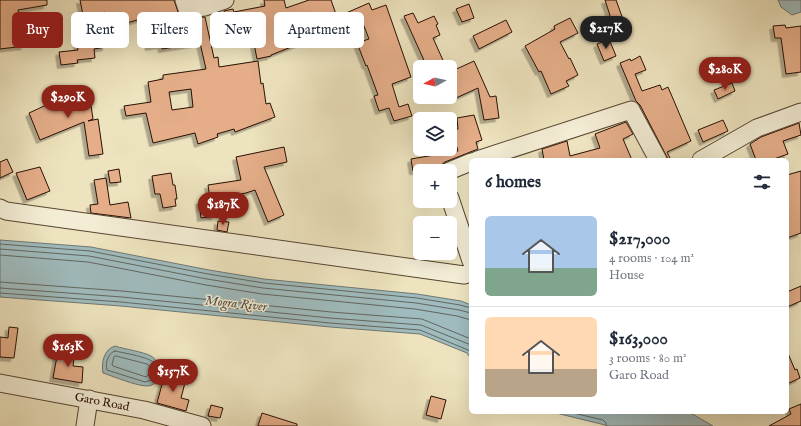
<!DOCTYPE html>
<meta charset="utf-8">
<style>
body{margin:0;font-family:"IM FELL English",serif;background:#f6f6f7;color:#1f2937;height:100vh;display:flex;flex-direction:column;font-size:15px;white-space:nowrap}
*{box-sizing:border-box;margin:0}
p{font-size:13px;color:#747a83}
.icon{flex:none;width:22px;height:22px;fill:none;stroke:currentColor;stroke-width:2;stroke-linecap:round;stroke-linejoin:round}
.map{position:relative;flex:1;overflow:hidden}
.details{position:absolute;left:469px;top:158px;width:320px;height:256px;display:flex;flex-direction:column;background:#fff;border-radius:6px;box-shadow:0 4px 16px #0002}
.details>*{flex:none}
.hud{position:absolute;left:12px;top:12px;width:380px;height:36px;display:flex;gap:8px}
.needle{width:26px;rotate:262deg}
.buttons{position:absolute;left:413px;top:60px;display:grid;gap:8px}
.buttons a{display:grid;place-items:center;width:44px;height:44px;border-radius:6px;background:#fff;box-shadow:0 4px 16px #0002;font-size:20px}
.price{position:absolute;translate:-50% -34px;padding:0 9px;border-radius:14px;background:#8f2418;color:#fff;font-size:13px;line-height:26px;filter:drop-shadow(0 1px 2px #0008)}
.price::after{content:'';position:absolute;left:50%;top:24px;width:12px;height:9px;margin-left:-6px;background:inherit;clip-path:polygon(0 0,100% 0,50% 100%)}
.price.selected{background:#222;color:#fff}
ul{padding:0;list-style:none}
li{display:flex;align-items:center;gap:12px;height:100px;padding:0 16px}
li+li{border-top:1px solid #e0e1e3}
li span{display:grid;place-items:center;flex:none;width:112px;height:80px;border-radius:6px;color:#555}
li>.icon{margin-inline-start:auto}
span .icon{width:48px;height:48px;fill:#fffc;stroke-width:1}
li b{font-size:17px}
h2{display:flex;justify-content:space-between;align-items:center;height:48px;padding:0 16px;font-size:17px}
.chip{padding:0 14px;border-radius:6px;background:#fff;box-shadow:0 4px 16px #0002;font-size:14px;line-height:36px}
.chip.selected{background:#8f2418;color:#fff}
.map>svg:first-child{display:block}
.water{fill:#9fbbbd;stroke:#6f7773}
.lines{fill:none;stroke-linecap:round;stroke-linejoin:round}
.shore{stroke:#636660;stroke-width:1}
.building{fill:#e5ae89;stroke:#271003;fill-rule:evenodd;filter:url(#shadow)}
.minor-casing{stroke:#584532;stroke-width:19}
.minor{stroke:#f3edd5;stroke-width:17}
.labels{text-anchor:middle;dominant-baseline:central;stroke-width:3;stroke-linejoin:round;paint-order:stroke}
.street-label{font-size:12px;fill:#271003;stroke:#f3edd5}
.water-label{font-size:13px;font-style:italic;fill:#514c44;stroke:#f3edd5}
</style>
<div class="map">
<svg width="801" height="426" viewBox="0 0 801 426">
<defs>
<filter id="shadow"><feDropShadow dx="-3.5" dy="3.5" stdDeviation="0" flood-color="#0004"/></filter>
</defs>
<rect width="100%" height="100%" fill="#ede3be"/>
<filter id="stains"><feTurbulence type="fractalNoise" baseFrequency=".005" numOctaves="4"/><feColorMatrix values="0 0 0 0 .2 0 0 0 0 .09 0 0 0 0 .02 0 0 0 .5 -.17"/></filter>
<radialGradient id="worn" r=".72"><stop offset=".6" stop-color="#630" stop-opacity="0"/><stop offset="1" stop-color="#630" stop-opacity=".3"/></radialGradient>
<g class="water">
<polygon points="778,0 801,0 801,12 792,15 781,7"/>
<polygon points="0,240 91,247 209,270 264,279 417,294 461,301 471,305 471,359 467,353 420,334 330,327 121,306 0,297"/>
<path d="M115,346C124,349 144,352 151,356C164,363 161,387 146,386C134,385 115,377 103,373C101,363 104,349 115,346Z"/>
<polygon points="552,412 689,412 713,426 609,426"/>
</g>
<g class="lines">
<g class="shore">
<polyline points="0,244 90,251 208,274 264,283 417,298 460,305 471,308"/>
<polyline points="0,249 89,256 207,279 263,288 416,303 459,310 471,313"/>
<polyline points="0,255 88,262 206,285 262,294 415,309 457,316 471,320"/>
<polyline points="0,282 122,291 331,312 422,319 471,339"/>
<polyline points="0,288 122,297 330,318 421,325 471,345"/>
<polyline points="0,293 121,302 330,323 420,330 468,350 471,352"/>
<path d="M115,351C123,353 151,357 155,364C157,369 154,376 152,380L145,382L107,370C105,363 108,353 115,351Z"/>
<polygon points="116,356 147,364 150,367 149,374 146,377 113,366 112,364 114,357"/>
<polyline points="569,412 603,420 606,423 606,426"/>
</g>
</g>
<g class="building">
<polygon points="0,0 47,0 47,5 18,10 25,46 0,49"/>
<path d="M80,0H174L178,12L183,18L205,17L214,58L218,57L219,67L258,61L261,84L263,83L266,104L270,103L275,117L235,132L234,129L217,134L218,137L198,144L195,133L153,143L146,113L126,116L124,106L151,102L148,82L163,79V75L206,69L200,43L162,49L161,45L149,47L144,18L120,25L122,32L110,35L105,12L84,20ZM191,89L193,107L172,110L169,92Z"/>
<polygon points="264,0 284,0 286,8 309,0 331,0 337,17 369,3 372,10 386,5 411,77 392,84 399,107 408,104 412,116 394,121 389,108 379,111 374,96 378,95 367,65 366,66 357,43 369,39 362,21 345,28 344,24 321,37 304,44 304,42 271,55 271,56 257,59 251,28 228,33 224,11 233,9 234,12 265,6"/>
<polygon points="605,0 616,0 624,22 613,25"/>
<polygon points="469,4 474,18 462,22 456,9"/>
<polygon points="413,13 418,23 434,16 438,24 436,25 440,35 433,38 446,67 427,67 404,16"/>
<polygon points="570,18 578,33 560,42 569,59 570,58 578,75 566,81 569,86 551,94 541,71 539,72 525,46 555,29 554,26"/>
<polygon points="506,20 512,32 479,49 473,36"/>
<polygon points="785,25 786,28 801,26 801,72 786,74 781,38 775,38 773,26"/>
<polygon points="104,33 106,47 94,49 95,58 77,60 78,63 61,65 59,52 78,50 76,37"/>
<polygon points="609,39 616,56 604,61 597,44"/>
<polygon points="640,56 646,70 635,74 642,91 660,85 662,90 668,87 691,141 667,152 670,158 668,159 640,105 636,101 620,63 630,59 631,61"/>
<polygon points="474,61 490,97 496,96 499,118 484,120 478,88 456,98 450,86 450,72"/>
<polygon points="732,83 735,91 718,99 714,90"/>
<polygon points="69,87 70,97 78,97 78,101 90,99 93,119 88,121 98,119 103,154 89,156 84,122 40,140 29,113 55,101 54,89"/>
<polygon points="474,115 482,140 476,142 478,149 445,162 441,165 440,168 426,171 413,171 411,159 458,151 452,131 458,129 457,118"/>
<polygon points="723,120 728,131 703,142 698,130"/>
<polygon points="626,122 633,134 623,139 632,160 544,160 542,149 567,141 570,156 600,148 595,134"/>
<polygon points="799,123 801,135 783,141 788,154 771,160 756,160 750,144 761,137"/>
<polygon points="284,147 287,162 264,167 284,215 268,222 255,190 246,193 210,199 208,185 241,180 236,157"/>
<polygon points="7,159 13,172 0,178 0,162"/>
<polygon points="40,167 50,191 27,200 16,173"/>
<polygon points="119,169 121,182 110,183 108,171"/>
<polygon points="801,171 801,233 787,238 787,175"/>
<polygon points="171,173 173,185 175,185 177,199 175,199 176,206 163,208 160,194 155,194 152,176"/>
<polygon points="106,178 110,205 128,202 131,218 91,213 90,205 98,204 94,180"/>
<polygon points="213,199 215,216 201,218 199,201"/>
<polygon points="218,221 229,222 227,232 217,230"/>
<polygon points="801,286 801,301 787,307 787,292"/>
<polygon points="9,327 18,328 14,358 0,357 0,337 8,338"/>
<polygon points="66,348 75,349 73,366 83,367 82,383 53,378 57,356 65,357"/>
<polygon points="787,351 795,370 797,369 800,378 787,384"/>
<polygon points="165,373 186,379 181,398 189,400 186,411 157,403"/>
<polygon points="431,396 446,400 441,419 426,415"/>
<polygon points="801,404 801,426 769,426 791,414 789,409"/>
<polygon points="211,405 223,408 220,418 208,416"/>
<polygon points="262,413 297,424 297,426 258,426"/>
</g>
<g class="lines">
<defs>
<g id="minor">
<polyline points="184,0 187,9 205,7 225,0"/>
<polyline points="477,160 631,110 658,160"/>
<polyline points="701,160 757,128 801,112"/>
<polyline points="449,171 471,162"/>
<polyline points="450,198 471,261"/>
<polyline points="0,208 6,211 464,275 471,273"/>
<polyline points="0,383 144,410 202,426"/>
<polyline points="85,426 89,399"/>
</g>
</defs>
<use href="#minor" class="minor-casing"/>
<use href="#minor" class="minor"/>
</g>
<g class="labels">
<g class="street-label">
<text transform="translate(102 402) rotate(11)">Garo Road</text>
</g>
<g class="water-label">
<text transform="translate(236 304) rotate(6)">Mogra River</text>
</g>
</g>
<rect width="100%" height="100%" filter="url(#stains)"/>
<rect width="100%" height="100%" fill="url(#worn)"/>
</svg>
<div class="buttons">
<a><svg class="needle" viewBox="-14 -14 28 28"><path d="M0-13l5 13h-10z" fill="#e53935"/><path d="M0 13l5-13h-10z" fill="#747a83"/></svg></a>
<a><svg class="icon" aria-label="layers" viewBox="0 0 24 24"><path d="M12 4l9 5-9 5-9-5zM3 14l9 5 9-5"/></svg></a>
<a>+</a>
<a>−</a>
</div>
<b class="price selected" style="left:606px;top:50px">$217K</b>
<b class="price" style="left:725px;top:91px">$280K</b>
<b class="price" style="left:68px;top:119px">$290K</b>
<b class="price" style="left:223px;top:226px">$187K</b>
<b class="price" style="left:68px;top:368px">$163K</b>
<b class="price" style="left:173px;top:393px">$157K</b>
<div class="hud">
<a class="chip selected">Buy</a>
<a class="chip">Rent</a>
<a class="chip">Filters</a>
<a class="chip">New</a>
<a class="chip">Apartment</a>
</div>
<section class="details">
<h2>6 homes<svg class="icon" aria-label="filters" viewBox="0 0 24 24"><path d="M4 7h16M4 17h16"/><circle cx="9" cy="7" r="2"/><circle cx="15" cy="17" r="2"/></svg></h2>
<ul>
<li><span style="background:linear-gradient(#a9c7e8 65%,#7fa58c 0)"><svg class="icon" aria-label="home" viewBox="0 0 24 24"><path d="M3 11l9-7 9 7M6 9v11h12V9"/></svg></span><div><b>$217,000</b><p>4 rooms · 104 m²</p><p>House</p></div></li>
<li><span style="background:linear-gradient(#ffd9b3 65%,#b9a48a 0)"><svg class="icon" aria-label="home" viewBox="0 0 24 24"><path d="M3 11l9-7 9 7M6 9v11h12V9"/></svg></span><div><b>$163,000</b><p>3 rooms · 80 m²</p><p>Garo Road</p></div></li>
</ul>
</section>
</div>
